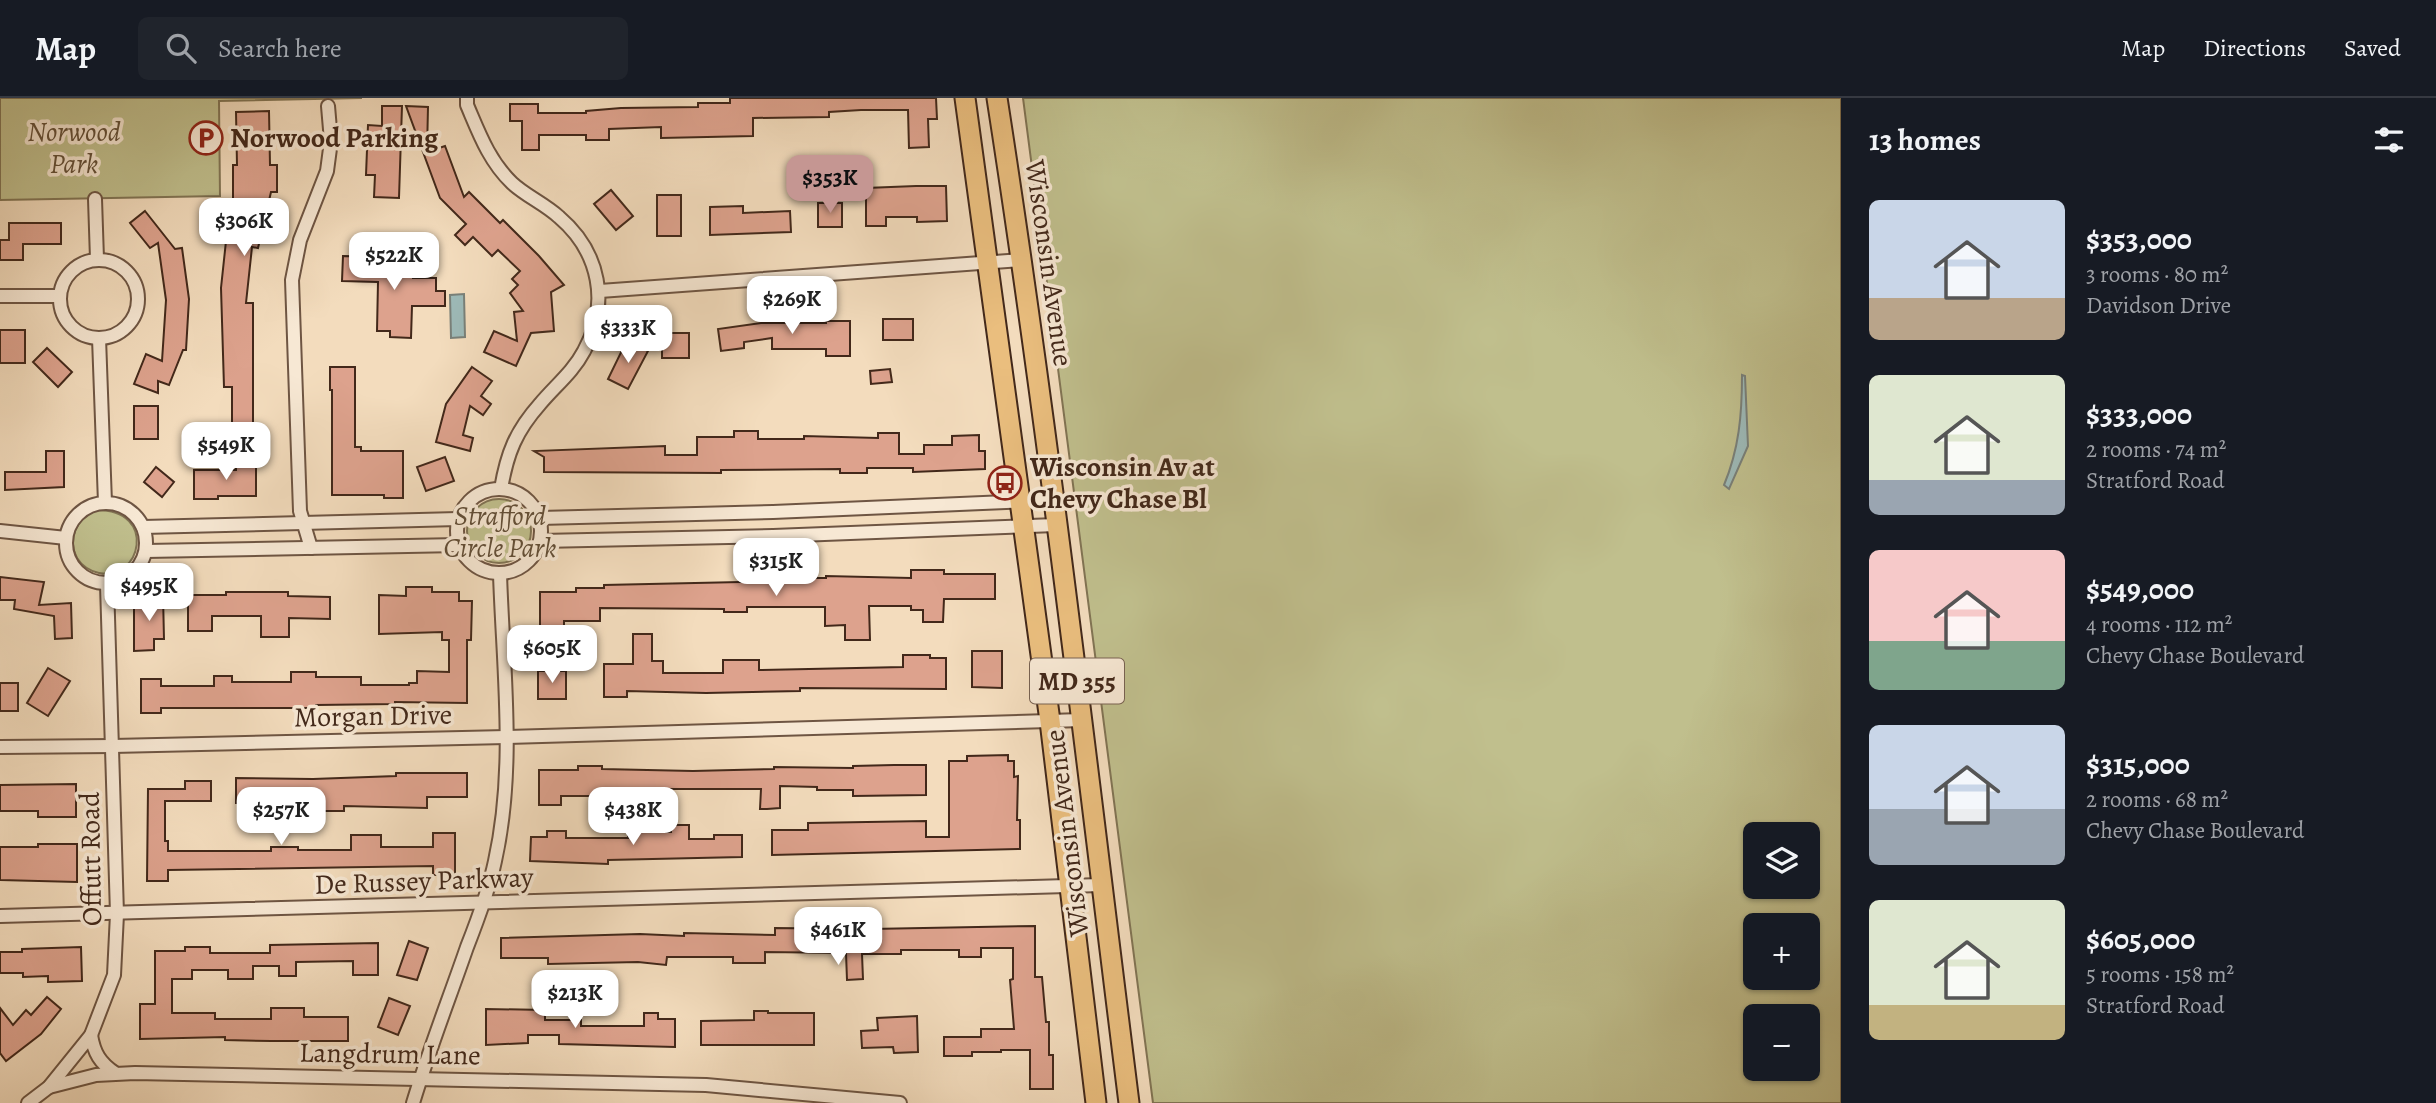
<!DOCTYPE html>
<meta charset="utf-8">
<style>
body{margin:0;font-family:Alegreya,serif;background:#20242c;color:#f1f3f6;height:100vh;display:flex;flex-direction:column;font-size:26px;white-space:nowrap}
*{box-sizing:border-box;margin:0}
p{font-size:23px;color:#9ea1a6}
.icon{flex:none;width:38px;height:38px;fill:none;stroke:currentColor;stroke-width:2;stroke-linecap:round;stroke-linejoin:round}
.map{position:relative;flex:1;overflow:hidden}
.drawer{display:flex;flex-direction:column;background:#171b24;width:595px}
.drawer>*{flex:none}
.controls{position:absolute;left:1743px;top:724px;display:grid;gap:14px}
.controls a{display:grid;place-items:center;width:77px;height:77px;border-radius:10px;background:#171b24;box-shadow:0 2px 5px #0004;font-size:35px}
.price{position:absolute;translate:-50% -60px;padding:0 16px;border-radius:14px;background:#fff;color:#222;font-size:23px;line-height:46px;filter:drop-shadow(0 2px 4px #0008)}
.price::after{content:'';position:absolute;left:50%;top:42px;width:21px;height:16px;margin-left:-10px;background:inherit;clip-path:polygon(0 0,100% 0,50% 100%)}
.price.on{background:#c59692;color:#111}
ul{padding:0;list-style:none}
li{display:flex;align-items:center;gap:21px;height:175px;padding:0 28px}
li span{display:grid;place-items:center;flex:none;width:196px;height:140px;border-radius:10px;color:#555}
li>.icon{margin-inline-start:auto}
span .icon{width:84px;height:84px;fill:#fffc;stroke-width:1}
li b{font-size:30px}
h2{display:flex;justify-content:space-between;align-items:center;height:84px;padding:0 28px;font-size:30px}
header{display:flex;align-items:center;gap:42px;box-sizing:border-box;height:98px;padding:0 35px;background:#171b24;border-bottom:2px solid #363941}
header strong{font-size:33px}
nav{display:flex;gap:38px;margin-inline-start:auto;font-size:24px}
.search{width:490px;height:63px;background:#20242c;display:flex;align-items:center;gap:18px;box-sizing:border-box;padding:0 24px;border-radius:10px;color:#9ea1a6;font-size:26px}
main{display:flex;flex:1;min-height:0}
.map>svg:first-child{display:block}
.green{fill:#c0bf8d;stroke:#817454;stroke-width:2;fill-rule:evenodd}
.water{fill:#9dbab8;stroke:#798079;stroke-width:2}
.building{fill:#dda28d;stroke:#42281a;stroke-width:2}
.lines{fill:none;stroke-linecap:round;stroke-linejoin:round}
.street-casing{stroke:#6e5543;stroke-width:16}
.primary-casing{stroke:#42281a;stroke-width:23}
.street{stroke:#f7e8d4;stroke-width:12}
.primary{stroke:#eabe7e;stroke-width:19}
.labels{text-anchor:middle;dominant-baseline:central;stroke-width:7;stroke-linejoin:round;paint-order:stroke}
.shield{fill:#f7e8d4;stroke:#786252;stroke-width:2}
.shield-label{font-size:26px;font-weight:bold;fill:#42281a}
.park-label{font-size:28px;font-style:italic;fill:#624e37;stroke:#f7e8d4}
.poi-label{font-size:28px;font-weight:bold;fill:#42281a;stroke:#f7e8d4;text-anchor:start}
.street-label{font-size:28px;fill:#42281a;stroke:#f7e8d4}
</style>
<header>
<strong>Map</strong>
<div class="search"><svg class="icon" aria-label="search" viewBox="0 0 24 24"><circle cx="10" cy="10" r="6"/><path d="M15 15l6 6"/></svg>Search here</div>
<nav><a>Map</a><a>Directions</a><a>Saved</a></nav>
</header>
<main>
<div class="map">
<svg width="1841" height="1005" viewBox="0 0 1841 1005">
<rect width="100%" height="100%" fill="#f3dcbd"/>
<filter id="stains"><feTurbulence type="fractalNoise" baseFrequency=".00286" numOctaves="4"/><feColorMatrix values="0 0 0 0 .2 0 0 0 0 .09 0 0 0 0 .02 0 0 0 .5 -.17"/></filter>
<radialGradient id="worn" r=".72"><stop offset=".6" stop-color="#630" stop-opacity="0"/><stop offset="1" stop-color="#630" stop-opacity=".3"/></radialGradient>
<g class="green">
<polygon points="0,0 362,0 219,3 220,98 0,102"/>
<path d="M1023,0H1841V1005H1153ZM1755,737H1808V789H1755ZM1755,828H1808V880H1755ZM1755,919H1808V971H1755Z"/>
<circle cx="499" cy="433" r="32"/>
<path d="M97,412C158,412 141,484 99,475C90,473 82,468 77,460C67,441 77,418 97,412Z"/>
</g>
<g class="water">
<polygon points="464,196 465,239 451,240 450,197"/>
<path d="M1742,277L1745,278L1748,348L1729,391L1724,387C1739,351 1742,317 1742,277Z"/>
</g>
<g class="building">
<polygon points="730,0 936,0 937,21 928,21 929,49 909,50 908,12 861,12 829,14 829,19 753,20 753,38 661,40 661,29 609,31 609,42 586,42 586,37 539,37 539,52 522,52 522,23 510,23 510,6 538,6 538,15 586,15 586,13 621,10 698,9 698,5 730,5"/>
<polygon points="382,8 402,8 399,100 374,99 375,77 366,77 368,27 382,28"/>
<polygon points="406,8 428,9 427,54 445,48 464,99 469,94 500,125 503,122 539,158 564,187 551,194 554,233 531,235 516,268 484,254 494,233 517,243 514,214 523,213 510,195 518,187 512,181 520,173 498,152 492,158 473,139 465,147 455,137 466,126 440,100"/>
<polygon points="269,13 270,67 277,67 277,94 271,94 258,150 252,149 246,205 253,205 253,333 232,333 232,289 224,289 221,190 226,143 221,142 229,105 233,106 233,67 237,67 236,14"/>
<polygon points="916,88 946,88 947,123 917,124 917,119 886,119 886,128 866,128 866,90"/>
<polygon points="611,92 633,118 616,132 594,106"/>
<rect x="657" y="97" width="24" height="41"/>
<rect x="818" y="105" width="24" height="24"/>
<polygon points="743,108 743,115 790,113 791,134 710,137 710,109"/>
<polygon points="145,113 175,151 182,150 189,201 186,252 183,252 169,287 158,283 158,295 134,286 146,256 162,263 166,202 158,145 150,150 130,125"/>
<polygon points="9,125 61,125 61,146 23,146 23,162 0,162 0,142 9,142"/>
<polygon points="343,158 385,159 385,168 413,168 413,180 436,180 436,193 445,193 445,208 412,208 411,240 390,239 390,233 377,233 378,184 342,183"/>
<rect x="883" y="221" width="30" height="21"/>
<polygon points="826,223 850,223 850,258 826,258 826,251 772,251 772,240 744,244 744,250 721,253 718,231 761,225 826,225"/>
<rect x="0" y="232" width="25" height="33"/>
<rect x="662" y="235" width="27" height="25"/>
<polygon points="627,242 648,253 628,291 608,281"/>
<polygon points="47,250 72,274 58,289 33,264"/>
<polygon points="330,269 355,269 355,349 361,349 361,353 403,353 403,400 384,400 384,397 332,397 332,292 330,292"/>
<polygon points="472,269 492,283 481,298 491,306 483,317 470,308 463,337 473,340 470,353 436,344 446,306"/>
<polygon points="890,271 892,284 871,286 870,273"/>
<rect x="134" y="308" width="24" height="33"/>
<polygon points="734,333 758,333 758,341 804,341 804,338 878,340 878,335 899,335 899,356 924,356 924,347 952,347 952,338 979,337 979,353 985,353 985,371 913,374 913,370 867,370 867,375 840,375 840,371 721,372 721,375 544,374 544,359 534,353 665,348 665,357 697,357 697,339 734,339"/>
<polygon points="46,353 64,353 64,389 5,392 5,374 46,374"/>
<polygon points="445,359 454,383 426,393 417,369"/>
<polygon points="236,365 256,365 256,398 218,398 218,401 194,401 194,372 236,372"/>
<polygon points="156,369 174,384 162,399 144,384"/>
<polygon points="911,472 944,472 944,476 995,476 995,501 944,501 943,524 923,524 923,512 911,512 911,508 869,508 870,542 845,542 845,527 825,528 825,509 747,509 747,514 724,514 724,511 600,510 600,523 564,523 564,537 540,537 540,494 576,494 576,490 604,490 604,487 790,483 790,480 826,480 826,478 911,480"/>
<polygon points="0,479 44,484 39,507 71,505 72,540 55,541 54,518 14,511 15,502 0,502"/>
<polygon points="406,489 432,489 432,494 459,494 459,503 472,503 471,542 467,542 467,605 395,604 395,606 316,607 316,610 161,610 161,615 141,615 141,581 161,581 161,588 214,588 214,578 232,578 232,584 291,584 291,574 316,574 316,579 361,579 361,587 409,587 409,585 417,585 417,573 449,574 449,542 442,542 442,534 379,536 379,497 406,498"/>
<polygon points="226,494 288,494 288,498 330,499 330,521 289,520 289,539 261,539 261,518 212,518 212,533 188,533 188,497 226,497"/>
<polygon points="143,497 163,497 164,541 154,541 154,552 134,553 134,508 143,508"/>
<polygon points="633,536 652,536 652,563 663,563 663,575 723,575 723,562 759,562 759,572 903,569 903,557 930,557 930,560 946,560 946,591 800,590 800,593 706,595 627,593 627,599 604,599 604,566 633,566"/>
<polygon points="972,553 1002,553 1002,590 972,589"/>
<polygon points="48,570 70,583 48,618 27,605"/>
<rect x="538" y="573" width="28" height="28"/>
<rect x="0" y="585" width="18" height="28"/>
<polygon points="1008,657 1008,663 1014,663 1014,679 1018,678 1017,722 1020,722 1020,751 772,757 772,732 808,732 808,725 926,723 926,739 949,739 949,663 967,663 967,658"/>
<polygon points="894,667 926,667 926,697 853,698 853,692 817,692 817,689 780,688 780,710 767,711 760,711 761,691 643,691 643,701 621,701 621,698 561,698 561,707 539,707 539,672 578,672 578,668 602,668 602,671 693,673 774,671 774,669 853,670 853,668"/>
<polygon points="396,675 467,675 467,699 427,699 427,710 344,708 344,713 313,713 313,701 257,701 257,705 236,705 236,680 313,681 396,678"/>
<polygon points="185,683 211,683 211,703 165,703 165,743 168,743 168,753 271,753 271,749 298,749 298,752 351,752 351,737 381,737 381,749 433,749 433,735 455,735 455,777 433,777 433,768 168,772 168,783 147,783 148,691 185,691"/>
<polygon points="76,686 76,719 38,719 38,713 0,713 0,687"/>
<polygon points="671,727 689,727 689,741 714,741 714,737 742,737 742,759 608,762 608,766 530,763 531,739 547,739 547,733 566,733 566,740 628,740 628,734 671,734"/>
<polygon points="38,746 77,746 77,784 0,782 0,749 38,749"/>
<polygon points="1035,828 1035,879 1042,879 1046,924 1049,924 1049,957 1053,957 1053,991 1030,991 1030,952 1001,952 1001,954 972,954 972,958 944,958 944,939 981,939 981,931 1014,931 1010,882 1013,881 1013,850 981,850 981,859 959,859 959,852 901,852 901,856 862,856 863,881 847,882 846,855 765,854 765,865 733,865 733,859 667,859 666,867 638,864 548,866 548,860 501,860 501,840 640,836 684,838 684,835 775,837 775,830 870,831"/>
<polygon points="409,843 428,850 417,882 397,877"/>
<polygon points="378,845 378,877 353,877 353,863 296,864 296,878 279,878 279,868 253,868 253,881 228,881 228,872 192,872 192,881 172,881 172,915 215,915 215,921 271,921 271,910 304,910 304,919 348,919 348,943 271,943 225,942 225,939 140,941 140,906 155,906 155,853 185,853 185,849 210,849 210,855 270,855 270,847"/>
<polygon points="81,849 82,883 48,884 48,878 23,879 23,875 0,875 0,854 22,854 22,851"/>
<polygon points="47,899 61,911 41,936 6,963 0,955 0,910 13,927 26,912 31,917"/>
<polygon points="389,900 410,908 398,937 378,929"/>
<polygon points="486,911 545,912 545,922 581,922 581,928 644,928 644,915 658,915 658,921 675,921 675,949 559,946 559,937 528,937 528,945 486,947"/>
<polygon points="754,913 768,913 768,915 814,915 814,947 701,947 701,923 754,922"/>
<polygon points="917,918 918,954 894,955 893,949 862,950 861,933 878,932 877,920"/>
</g>
<g class="lines">
<defs>
<g id="street">
<path d="M467,0V7C479,35 489,63 512,85C526,98 545,106 559,119C600,154 610,206 584,253C573,274 555,288 540,306C516,333 507,355 501,391"/>
<polyline points="95,101 97,161"/>
<circle cx="99" cy="201" r="39"/>
<polyline points="600,193 1021,162"/>
<polyline points="0,198 60,198"/>
<polyline points="99,240 105,405"/>
<circle cx="499" cy="433" r="42"/>
<circle cx="106" cy="445" r="40"/>
<polyline points="540,420 773,414 1052,402"/>
<polyline points="143,429 458,421"/>
<polyline points="0,433 66,440"/>
<polyline points="541,443 773,438 1056,427"/>
<polyline points="311,450 300,413 292,182 300,142 327,73 331,43 328,8"/>
<polyline points="146,453 459,447"/>
<polyline points="0,649 113,648 506,639 1082,622"/>
<polyline points="0,818 1101,787"/>
<path d="M91,937C94,955 100,965 115,975"/>
<polyline points="49,989 96,977 135,975 706,987 900,1005"/>
<polyline points="28,1005 49,989 91,937 114,877 117,816 107,486"/>
<path d="M413,1005C429,952 449,901 467,849C478,821 489,792 495,763C516,669 503,570 500,476"/>
</g>
<g id="primary">
<polyline points="965,0 1050,623 1096,1005"/>
<path d="M997,0C1049,334 1087,670 1129,1005"/>
</g>
</defs>
<use href="#street" class="street-casing"/>
<use href="#primary" class="primary-casing"/>
<use href="#street" class="street"/>
<use href="#primary" class="primary"/>
</g>
<defs>
<symbol id="parking-ring" viewBox="-11 -11 22 22"><circle r="9.5" fill="#f7e8d4" stroke="#8f2418" stroke-width="1.5"/><path d="M-3.5-5.5H1a3.5 3.5 0 0 1 0 7H-1V5.5H-3.5ZM-1-3.4V-.6H.8a1.4 1.4 0 0 0 0-2.8Z" fill="#8f2418"/></symbol>
<symbol id="bus-ring" viewBox="-11 -11 22 22"><circle r="9.5" fill="#f7e8d4" stroke="#8f2418" stroke-width="1.5"/><path d="M-5-6H5V4H4V6H2V4H-2V6H-4V4H-5ZM-3.5-4V0h7V-4ZM-3.5 1.2v1.5H-2V1.2ZM2 1.2v1.5H3.5V1.2Z" fill="#8f2418"/></symbol>
</defs>
<g fill-rule="evenodd">
<use href="#parking-ring" x="187" y="21" width="38" height="38"/>
<use href="#bus-ring" x="986" y="366" width="38" height="38"/>
</g>
<g class="labels">
<rect class="shield" x="1030" y="560.5" width="94" height="45" rx="5"/>
<g class="shield-label">
<text x="1077" y="583">MD 355</text>
</g>
<g class="park-label">
<text x="74" y="34">Norwood<tspan x="74" dy="32">Park</tspan></text>
<text x="500" y="418">Strafford<tspan x="500" dy="32">Circle Park</tspan></text>
</g>
<g class="poi-label">
<text x="230" y="40">Norwood Parking</text>
<text x="1030" y="369">Wisconsin Av at<tspan x="1030" dy="32">Chevy Chase Bl</tspan></text>
</g>
<g class="street-label">
<text transform="translate(1049 165) rotate(82)">Wisconsin Avenue</text>
<text transform="translate(373 618) rotate(-1)">Morgan Drive</text>
<text transform="translate(1067 735) rotate(-97)">Wisconsin Avenue</text>
<text transform="translate(91 761) rotate(-91)">Offutt Road</text>
<text transform="translate(424 783) rotate(-2)">De Russey Parkway</text>
<text transform="translate(390 956) rotate(1)">Langdrum Lane</text>
</g>
</g>
<rect width="100%" height="100%" filter="url(#stains)"/>
<rect width="100%" height="100%" fill="url(#worn)"/>
</svg>
<div class="controls">
<a><svg class="icon" aria-label="layers" viewBox="0 0 24 24"><path d="M12 4l9 5-9 5-9-5zM3 14l9 5 9-5"/></svg></a>
<a>+</a>
<a>−</a>
</div>
<b class="price on" style="left:830px;top:117px">$353K</b>
<b class="price" style="left:244px;top:160px">$306K</b>
<b class="price" style="left:394px;top:194px">$522K</b>
<b class="price" style="left:792px;top:238px">$269K</b>
<b class="price" style="left:628px;top:267px">$333K</b>
<b class="price" style="left:226px;top:384px">$549K</b>
<b class="price" style="left:776px;top:500px">$315K</b>
<b class="price" style="left:149px;top:525px">$495K</b>
<b class="price" style="left:552px;top:587px">$605K</b>
<b class="price" style="left:281px;top:749px">$257K</b>
<b class="price" style="left:633px;top:749px">$438K</b>
<b class="price" style="left:838px;top:869px">$461K</b>
<b class="price" style="left:575px;top:932px">$213K</b>
</div>
<section class="drawer">
<h2>13 homes<svg class="icon" aria-label="filters" viewBox="0 0 24 24"><path d="M4 7h16M4 17h16"/><circle cx="9" cy="7" r="2"/><circle cx="15" cy="17" r="2"/></svg></h2>
<ul>
<li><span style="background:linear-gradient(#c9d6e8 70%,#b9a48a 0)"><svg class="icon" aria-label="home" viewBox="0 0 24 24"><path d="M3 11l9-7 9 7M6 9v11h12V9"/></svg></span><div><b>$353,000</b><p>3 rooms · 80 m²</p><p>Davidson Drive</p></div></li>
<li><span style="background:linear-gradient(#dfe7d0 75%,#9aa5b1 0)"><svg class="icon" aria-label="home" viewBox="0 0 24 24"><path d="M3 11l9-7 9 7M6 9v11h12V9"/></svg></span><div><b>$333,000</b><p>2 rooms · 74 m²</p><p>Stratford Road</p></div></li>
<li><span style="background:linear-gradient(#f6c9c9 65%,#7fa58c 0)"><svg class="icon" aria-label="home" viewBox="0 0 24 24"><path d="M3 11l9-7 9 7M6 9v11h12V9"/></svg></span><div><b>$549,000</b><p>4 rooms · 112 m²</p><p>Chevy Chase Boulevard</p></div></li>
<li><span style="background:linear-gradient(#c9d6e8 60%,#9aa5b1 0)"><svg class="icon" aria-label="home" viewBox="0 0 24 24"><path d="M3 11l9-7 9 7M6 9v11h12V9"/></svg></span><div><b>$315,000</b><p>2 rooms · 68 m²</p><p>Chevy Chase Boulevard</p></div></li>
<li><span style="background:linear-gradient(#dfe7d0 75%,#c2b280 0)"><svg class="icon" aria-label="home" viewBox="0 0 24 24"><path d="M3 11l9-7 9 7M6 9v11h12V9"/></svg></span><div><b>$605,000</b><p>5 rooms · 158 m²</p><p>Stratford Road</p></div></li>
</ul>
</section>
</main>
